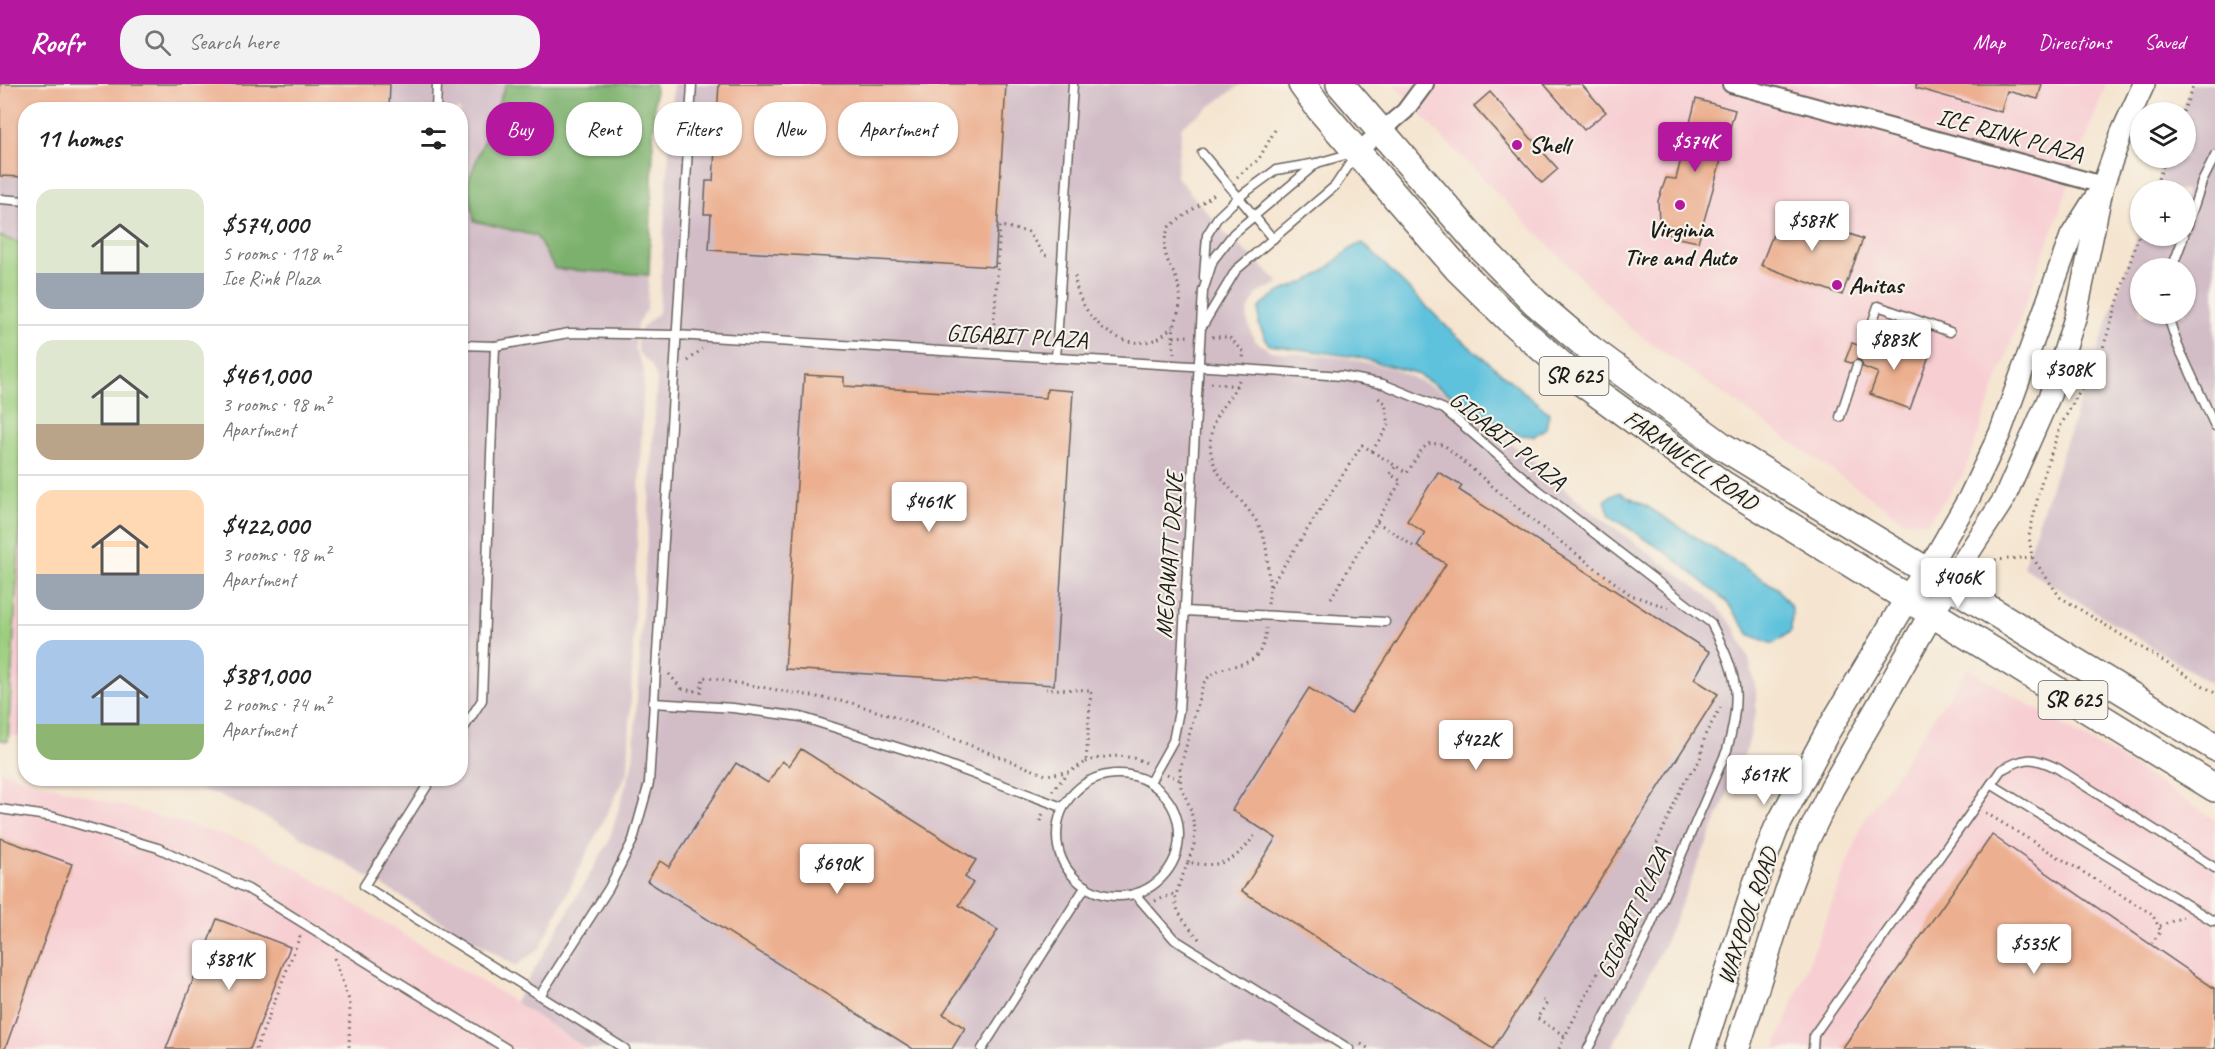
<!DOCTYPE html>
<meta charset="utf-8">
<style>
body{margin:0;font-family:Caveat,sans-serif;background:#f2f2f2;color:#222;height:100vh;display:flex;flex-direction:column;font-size:22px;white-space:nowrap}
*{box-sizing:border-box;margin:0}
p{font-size:20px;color:#767676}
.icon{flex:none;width:33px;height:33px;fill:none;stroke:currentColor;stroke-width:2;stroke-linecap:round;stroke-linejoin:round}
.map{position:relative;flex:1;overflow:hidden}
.side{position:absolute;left:18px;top:18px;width:450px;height:684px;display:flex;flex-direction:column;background:#fff;border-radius:24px;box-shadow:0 2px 4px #0004}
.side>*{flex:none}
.guide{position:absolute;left:486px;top:18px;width:570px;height:54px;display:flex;gap:12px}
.controls{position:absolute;left:2130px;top:18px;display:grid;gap:12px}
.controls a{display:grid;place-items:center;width:66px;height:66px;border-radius:50%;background:#fff;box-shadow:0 2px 4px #0004;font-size:30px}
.price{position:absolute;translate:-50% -51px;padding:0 14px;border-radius:6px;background:#fff;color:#222;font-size:20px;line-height:39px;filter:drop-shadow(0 2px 3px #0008)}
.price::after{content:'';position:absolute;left:50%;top:36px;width:18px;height:14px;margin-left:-9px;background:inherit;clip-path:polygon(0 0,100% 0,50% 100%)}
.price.selected{background:#b5179e;color:#fff}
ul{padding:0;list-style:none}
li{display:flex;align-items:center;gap:18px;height:150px;padding:0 18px}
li+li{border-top:2px solid #e0e0e0}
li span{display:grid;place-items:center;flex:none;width:168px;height:120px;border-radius:18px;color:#555}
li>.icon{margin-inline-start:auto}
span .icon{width:72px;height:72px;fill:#fffc;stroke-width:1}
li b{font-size:26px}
h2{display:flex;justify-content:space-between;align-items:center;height:72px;padding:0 18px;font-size:26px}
.tag{padding:0 21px;border-radius:24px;background:#fff;box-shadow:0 2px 4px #0004;font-size:21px;line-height:54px}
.tag.selected{background:#b5179e;color:#fff}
header{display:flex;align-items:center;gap:36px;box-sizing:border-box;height:84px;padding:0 30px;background:#b5179e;color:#fff}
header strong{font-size:28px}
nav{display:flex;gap:33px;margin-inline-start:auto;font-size:21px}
.search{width:420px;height:54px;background:#f2f2f2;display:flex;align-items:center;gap:15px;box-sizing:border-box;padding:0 21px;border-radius:24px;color:#767676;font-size:22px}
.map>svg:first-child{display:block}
.built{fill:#f7cfd3}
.industrial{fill:#d2bdc7;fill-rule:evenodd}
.green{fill:#9bce7e;stroke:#5c754d;stroke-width:1.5}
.forest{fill:#7cb16d;stroke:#4c6644;stroke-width:1.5}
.water{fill:#5fc2dd;stroke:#3e6f7c;stroke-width:1.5}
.building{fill:#ecaf8f}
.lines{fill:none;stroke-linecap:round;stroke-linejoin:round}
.service-casing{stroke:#68625b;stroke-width:11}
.minor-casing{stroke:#68625b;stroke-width:20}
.tertiary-casing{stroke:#68625b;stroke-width:24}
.secondary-casing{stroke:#68625b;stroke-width:27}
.primary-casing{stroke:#68625b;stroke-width:30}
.path{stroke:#68625b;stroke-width:3;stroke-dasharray:1.5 4.5;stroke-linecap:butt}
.service{stroke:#fff;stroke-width:8}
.minor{stroke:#fff;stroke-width:16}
.tertiary{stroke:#fff;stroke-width:21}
.secondary{stroke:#fff;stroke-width:24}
.primary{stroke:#fff;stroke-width:27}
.poi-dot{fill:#b5179e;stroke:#f7f3e8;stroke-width:2}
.labels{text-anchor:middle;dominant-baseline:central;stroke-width:4.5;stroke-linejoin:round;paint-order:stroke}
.shield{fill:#f7f3e8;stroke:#5e5c59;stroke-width:1.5}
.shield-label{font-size:22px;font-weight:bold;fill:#1c1c1c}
.street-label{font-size:24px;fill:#1c1c1c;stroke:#f7f3e8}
.poi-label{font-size:24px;font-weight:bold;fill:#1c1c1c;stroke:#f7f3e8;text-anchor:start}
</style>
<header>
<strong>Roofr</strong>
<div class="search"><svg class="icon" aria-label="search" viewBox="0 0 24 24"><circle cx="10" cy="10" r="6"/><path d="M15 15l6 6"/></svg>Search here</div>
<nav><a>Map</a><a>Directions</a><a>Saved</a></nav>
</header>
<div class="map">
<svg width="2215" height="965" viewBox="0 0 2215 965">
<rect width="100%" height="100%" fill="#f7f3e8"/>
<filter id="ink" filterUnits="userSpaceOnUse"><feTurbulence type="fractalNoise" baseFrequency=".0167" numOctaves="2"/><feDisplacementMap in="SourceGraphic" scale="12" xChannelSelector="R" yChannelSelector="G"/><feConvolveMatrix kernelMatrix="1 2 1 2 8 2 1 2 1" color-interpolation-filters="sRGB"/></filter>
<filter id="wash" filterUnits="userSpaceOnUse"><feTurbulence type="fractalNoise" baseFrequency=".008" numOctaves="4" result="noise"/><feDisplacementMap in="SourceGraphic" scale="24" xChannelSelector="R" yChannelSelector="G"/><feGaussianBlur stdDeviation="1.35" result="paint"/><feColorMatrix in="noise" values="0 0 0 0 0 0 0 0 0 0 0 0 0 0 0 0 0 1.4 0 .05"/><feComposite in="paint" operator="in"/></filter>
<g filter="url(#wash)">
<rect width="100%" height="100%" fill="#f5e5d0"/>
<g class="built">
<polygon points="1394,0 2106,0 1963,391 1927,439 1904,437 1631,245 1434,45"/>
<polygon points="0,153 26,167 26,508 19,652 0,651"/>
<polygon points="1967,584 2134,683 2215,736 2215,965 1775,965 1863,739"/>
<polygon points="0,687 255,760 593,965 0,965"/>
</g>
<g class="industrial">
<polygon points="0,0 506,0 468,98 474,137 536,152 555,185 649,191 647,224 637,241 635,266 644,286 628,687 540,864 516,882 289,745 235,718 174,695 460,694 460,26 26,26 25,166 0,151"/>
<polygon points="673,0 1242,0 1182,42 1176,92 1225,149 1280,199 1258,209 1248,226 1247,235 1254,256 1271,267 1347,274 1394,285 1445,309 1466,322 1594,429 1708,512 1734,543 1749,575 1756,606 1756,627 1747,664 1663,863 1611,965 587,965 515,918 608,759 633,679 657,295 652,282 638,268 638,253 642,244 659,228"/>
<path d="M2191,0H2215V602L2023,483L2140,144V152H2186V106H2154L2165,74H2186V28H2181ZM2140,184H2186V230H2140Z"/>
<polygon points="25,508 25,654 19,652"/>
</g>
<polygon class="green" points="0,152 26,162 25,350 8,657 0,656"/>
<polygon class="forest" points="506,0 655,0 649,191 555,185 536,152 474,137 468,98"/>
<g class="water">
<path d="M1363,159L1452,248L1549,329L1546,344L1534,352L1519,351L1415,289L1357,273L1269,261L1259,241V225C1280,200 1301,205 1322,188C1337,178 1346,164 1363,159Z"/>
<polygon points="1619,408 1643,420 1777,504 1792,524 1791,547 1773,560 1750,551 1726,517 1670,471 1610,432 1605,416"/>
</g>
<g id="blocks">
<g class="building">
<polygon points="0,0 390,0 389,26 26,26 26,93 0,92"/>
<polygon points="719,0 1006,0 995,183 709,166 711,130 704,130 706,97 713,97"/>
<polygon points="1544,0 1581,0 1606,28 1584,46"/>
<polygon points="1916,0 2042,0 2038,15 2007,7 2001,28 1916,4"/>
<polygon points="1490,8 1558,85 1542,99 1474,22"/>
<polygon points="1696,15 1735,26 1698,158 1673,153 1664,148 1659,138 1658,117 1666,94 1676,95"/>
<polygon points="1783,125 1863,155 1842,211 1761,181"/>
<polygon points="1890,255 1930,269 1910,325 1870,310 1878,289 1863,283 1860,275 1851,279 1845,277 1852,259 1858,261 1861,270 1870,266 1884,271"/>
<polygon points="804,291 844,293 844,302 1046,314 1047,305 1073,307 1054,601 785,585"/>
<polygon points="1438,388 1462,402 1459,406 1710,568 1694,595 1718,610 1493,965 1242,807 1276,754 1232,726 1309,604 1351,630 1446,480 1417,462 1425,449 1407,437"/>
<polygon points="801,665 976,776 965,793 973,799 959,821 998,846 943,930 965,944 952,965 913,965 647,797 660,777 669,783 736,679 768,699 782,677 789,682"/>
<polygon points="1992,751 2215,905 2215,965 1842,965"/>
<polygon points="0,754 72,780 5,965 0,965"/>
<polygon points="217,835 290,863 250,965 166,965"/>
</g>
</g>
</g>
<g filter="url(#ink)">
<use href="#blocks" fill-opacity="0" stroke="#68625b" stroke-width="1.5"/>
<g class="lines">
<defs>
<g id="service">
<polyline points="436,26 437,0"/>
<polyline points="1202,69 1273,155"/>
<polyline points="0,115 26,117"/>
<polyline points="2186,146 2202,98 2215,72"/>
<polyline points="2172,184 2184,152"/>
<polyline points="1204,193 1207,151 1218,133 1239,113 1276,86 1317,79"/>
<polyline points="2167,230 2178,262 2215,342"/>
<polyline points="1203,241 1236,186 1335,102 1355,72"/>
<polyline points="460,261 495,262"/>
<polyline points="1864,264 1878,222 1950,248"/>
<polyline points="1056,274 1073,0"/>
<polyline points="1840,333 1857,281"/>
<polyline points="1185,527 1385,538"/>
<polyline points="653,619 733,624 801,633 922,671 1062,723"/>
<path d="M460,650L482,616L495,262L569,249L676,251L1241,285L1342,292L1383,300L1444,325L1537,405L1711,539C1737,590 1743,610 1727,666L1644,857L1588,965"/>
<circle cx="1118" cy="751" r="61"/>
<polyline points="432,694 364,802 625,965"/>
<polyline points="1150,698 1173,657 1179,627 1203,207 1213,176 1234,149 1317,79 1352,69"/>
<polyline points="1991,700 2213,837 2215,836"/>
<polyline points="0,725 54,733 158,764 248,805 507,965"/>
<polyline points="1135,810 1174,855 1349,965"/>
<polyline points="541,910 609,804 633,756 649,699 692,0"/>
<polyline points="982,965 1086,802"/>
<path d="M1813,965L1814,951L2001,686C2026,673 2031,672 2057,684L2215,784"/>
</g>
<g id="minor">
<polyline points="1731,0 2103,101"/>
<polyline points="1358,67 1405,27 1425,0"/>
</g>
<g id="tertiary">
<polyline points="1927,487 1969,414 2000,349 2071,152 2095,114"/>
<polyline points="1949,499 2004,415 2050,311 2076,231 2103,101 2122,48 2144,0"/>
</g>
<g id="secondary">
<polyline points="1703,965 1756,798 1776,745 1828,647 1907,515 1927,487"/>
<polyline points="1737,965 1787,808 1806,758 1832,704 1949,499"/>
</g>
<g id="primary">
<polyline points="1302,0 1320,25 1457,184 1512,238 1575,293 1722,400 2215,704"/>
<polyline points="1340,0 1481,163 1536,219 1590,265 1722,362 2215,663"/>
</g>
</defs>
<use href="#service" class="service-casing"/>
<use href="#minor" class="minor-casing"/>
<use href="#tertiary" class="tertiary-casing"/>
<use href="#secondary" class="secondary-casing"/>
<use href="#primary" class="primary-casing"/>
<g class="path">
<polyline points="2183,28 2194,0"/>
<polyline points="1237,93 1259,75 1275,46"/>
<polyline points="2154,106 2166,74"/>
<polyline points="2140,147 2102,267 2061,341 2042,395 2029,452 2032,473 2060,513 2215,609"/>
<path d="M1075,192C1076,227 1116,269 1154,256C1161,254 1167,247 1173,242"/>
<path d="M1173,253C1173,238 1182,226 1180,211C1178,183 1155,175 1169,143L1217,108"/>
<polyline points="1212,253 1229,253 1244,268 1243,274"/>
<polyline points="993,258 1000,142 1028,148 1044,171 1050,172"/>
<polyline points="1174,270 1173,253 1188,252"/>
<polyline points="688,277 702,265"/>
<path d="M1239,296C1233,312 1219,323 1214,339C1198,388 1238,405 1258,440C1270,461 1266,481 1270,503"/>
<polyline points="1211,299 1237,302"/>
<polyline points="1372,367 1389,341 1385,319 1377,313"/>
<polyline points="1377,438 1413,462"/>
<polyline points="1995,476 2032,473"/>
<polyline points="1331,514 1401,397 1390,390 1396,382"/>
<polyline points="1268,520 1270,503 1362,361 1407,389 1422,365 1430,359 1444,361 1532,436 1631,511 1669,524"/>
<polyline points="669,590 682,605"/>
<polyline points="682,605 701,608 703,593 852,619 921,642 1046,691 1069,688 1086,678 1091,606 1046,605"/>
<path d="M1086,678C1104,671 1130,669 1148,680"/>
<polyline points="1167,690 1180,696"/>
<polyline points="1052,707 1068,689"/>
<polyline points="1986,729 2152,830 2161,847 2152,859"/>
<polyline points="1040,737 1043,729"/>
<path d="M1188,778L1194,761L1195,745L1190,723L1181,703L1180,685L1203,600C1223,569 1262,597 1266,544"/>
<polyline points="1155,817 1176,809"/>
<polyline points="2160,842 2183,833"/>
<path d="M1199,855C1169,819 1171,821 1188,778C1221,786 1239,775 1256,749"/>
<polyline points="334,874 350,919 349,965"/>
<polyline points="1543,916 1547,919 1537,934 1565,952 1611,864 1683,700 1700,676 1705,651 1721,623"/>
<polyline points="1361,960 1369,965"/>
<polyline points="256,965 300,852"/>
<polyline points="1559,965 1565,952"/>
</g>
<use href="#service" class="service"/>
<use href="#minor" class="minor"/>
<use href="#tertiary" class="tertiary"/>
<use href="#secondary" class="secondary"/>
<use href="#primary" class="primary"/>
</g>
</g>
<g class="poi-dot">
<circle cx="1517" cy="61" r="6"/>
<circle cx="1680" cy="121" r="6"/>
<circle cx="1837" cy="201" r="6"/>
</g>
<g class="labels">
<g class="shield">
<rect x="1539.5" y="273" width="69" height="38" rx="4.5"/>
<rect x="2038.5" y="597" width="69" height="38" rx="4.5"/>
</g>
<g class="shield-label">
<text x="1574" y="292">SR 625</text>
<text x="2073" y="616">SR 625</text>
</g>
<g class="street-label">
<text transform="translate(2010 51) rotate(15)">ICE RINK PLAZA</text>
<text transform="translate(1017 252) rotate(3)">GIGABIT PLAZA</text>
<text transform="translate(1508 356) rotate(39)">GIGABIT PLAZA</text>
<text transform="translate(1691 376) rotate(35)">FARMWELL ROAD</text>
<text transform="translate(1169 471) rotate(-86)">MEGAWATT DRIVE</text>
<text transform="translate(1633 829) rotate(-65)">GIGABIT PLAZA</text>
<text transform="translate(1747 832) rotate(-71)">WAXPOOL ROAD</text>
</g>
<g class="poi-label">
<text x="1529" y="61">Shell</text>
<text x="1680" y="145" text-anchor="middle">Virginia<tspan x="1680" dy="28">Tire and Auto</tspan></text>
<text x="1849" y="201">Anitas</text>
</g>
</g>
</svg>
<div class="controls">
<a><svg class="icon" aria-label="layers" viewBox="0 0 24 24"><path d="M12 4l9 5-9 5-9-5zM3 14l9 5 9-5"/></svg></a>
<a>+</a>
<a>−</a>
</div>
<b class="price selected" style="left:1695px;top:89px">$574K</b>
<b class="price" style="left:1812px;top:168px">$587K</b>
<b class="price" style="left:1894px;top:287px">$883K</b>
<b class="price" style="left:2069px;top:317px">$308K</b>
<b class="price" style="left:929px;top:449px">$461K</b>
<b class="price" style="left:1958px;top:525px">$406K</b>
<b class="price" style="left:1476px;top:687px">$422K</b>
<b class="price" style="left:1764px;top:722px">$617K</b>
<b class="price" style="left:837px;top:811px">$690K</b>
<b class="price" style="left:2034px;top:891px">$535K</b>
<b class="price" style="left:229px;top:907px">$381K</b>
<div class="guide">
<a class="tag selected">Buy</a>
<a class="tag">Rent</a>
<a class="tag">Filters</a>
<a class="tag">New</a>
<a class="tag">Apartment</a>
</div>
<section class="side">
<h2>11 homes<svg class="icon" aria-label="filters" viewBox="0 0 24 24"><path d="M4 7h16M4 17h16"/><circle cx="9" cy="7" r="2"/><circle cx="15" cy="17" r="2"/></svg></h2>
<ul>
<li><span style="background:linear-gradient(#dfe7d0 70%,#9aa5b1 0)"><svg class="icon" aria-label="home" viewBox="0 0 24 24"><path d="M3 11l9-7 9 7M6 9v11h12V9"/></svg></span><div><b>$574,000</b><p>5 rooms · 118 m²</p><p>Ice Rink Plaza</p></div></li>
<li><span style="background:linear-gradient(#dfe7d0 70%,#b9a48a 0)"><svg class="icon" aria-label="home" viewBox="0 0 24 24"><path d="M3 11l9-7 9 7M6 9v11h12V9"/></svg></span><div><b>$461,000</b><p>3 rooms · 98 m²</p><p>Apartment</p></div></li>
<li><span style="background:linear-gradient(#ffd9b3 70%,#9aa5b1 0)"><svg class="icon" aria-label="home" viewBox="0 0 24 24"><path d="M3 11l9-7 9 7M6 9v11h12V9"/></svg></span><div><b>$422,000</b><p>3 rooms · 98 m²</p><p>Apartment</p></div></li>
<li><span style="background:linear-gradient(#a9c7e8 70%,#8fb573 0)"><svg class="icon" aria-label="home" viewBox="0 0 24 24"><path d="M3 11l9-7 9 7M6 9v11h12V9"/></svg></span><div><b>$381,000</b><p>2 rooms · 74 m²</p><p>Apartment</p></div></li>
</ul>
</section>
</div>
